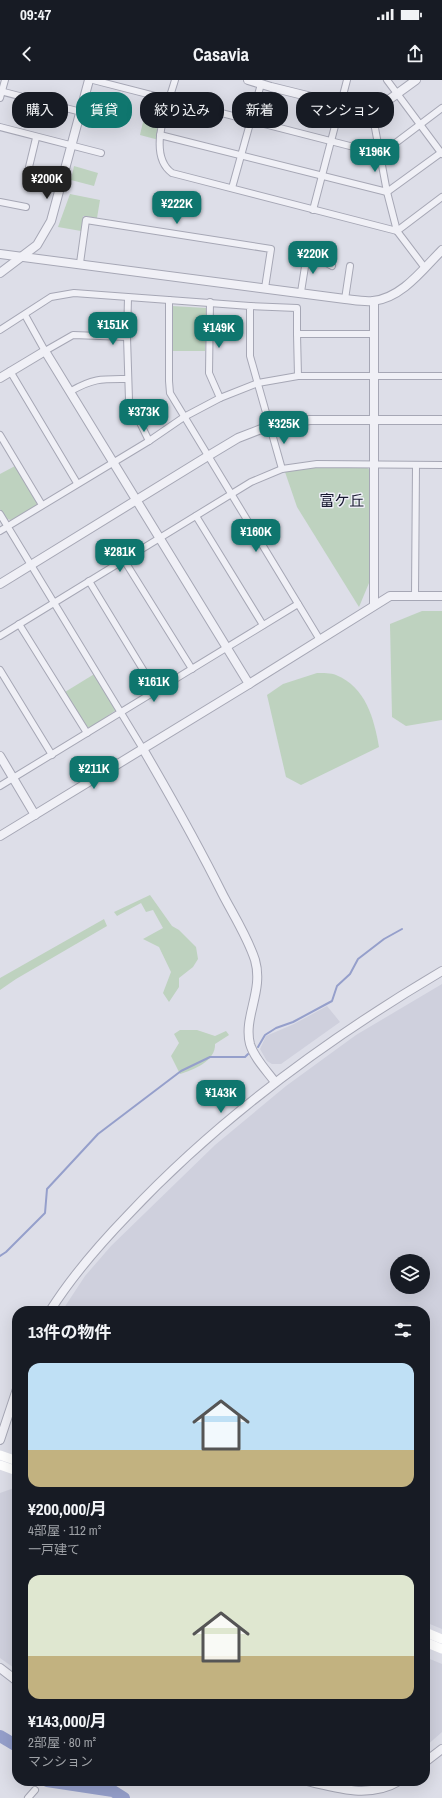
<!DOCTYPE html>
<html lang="ja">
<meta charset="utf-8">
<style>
body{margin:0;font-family:"Archivo Narrow","Noto Sans JP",sans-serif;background:#242831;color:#f1f3f6;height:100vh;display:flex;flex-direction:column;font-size:15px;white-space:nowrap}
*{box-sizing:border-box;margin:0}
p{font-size:13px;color:#9ea1a6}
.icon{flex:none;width:22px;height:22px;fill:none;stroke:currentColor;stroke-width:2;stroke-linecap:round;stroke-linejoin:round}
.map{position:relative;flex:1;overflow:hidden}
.side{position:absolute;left:12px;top:1226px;width:418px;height:480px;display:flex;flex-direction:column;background:#171b24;border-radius:16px;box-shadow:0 4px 16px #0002}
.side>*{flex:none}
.guide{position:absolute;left:12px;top:12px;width:418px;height:36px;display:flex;gap:8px}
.buttons{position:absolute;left:390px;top:1174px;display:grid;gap:8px}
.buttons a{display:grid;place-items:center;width:40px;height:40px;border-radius:50%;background:#171b24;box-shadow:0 4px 16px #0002;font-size:20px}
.price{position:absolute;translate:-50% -34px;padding:0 9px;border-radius:8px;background:#0f766e;color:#fff;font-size:13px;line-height:26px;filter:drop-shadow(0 1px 2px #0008)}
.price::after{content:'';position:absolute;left:50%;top:24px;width:12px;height:9px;margin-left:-6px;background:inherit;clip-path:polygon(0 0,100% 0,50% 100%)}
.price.selected{background:#222;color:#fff}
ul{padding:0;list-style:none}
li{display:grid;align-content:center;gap:8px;height:212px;padding:0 16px}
li span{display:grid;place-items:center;height:124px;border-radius:12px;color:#555}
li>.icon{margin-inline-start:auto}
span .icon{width:72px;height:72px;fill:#fffc;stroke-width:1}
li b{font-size:17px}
h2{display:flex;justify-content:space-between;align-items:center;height:48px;padding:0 16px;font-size:17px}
.tag{padding:0 14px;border-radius:16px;background:#171b24;box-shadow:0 4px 16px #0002;font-size:14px;line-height:36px}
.tag.selected{background:#0f766e;color:#fff}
.status{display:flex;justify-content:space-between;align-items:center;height:28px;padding:0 20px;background:#171b24;direction:ltr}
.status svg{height:11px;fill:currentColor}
header{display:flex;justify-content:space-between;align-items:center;height:52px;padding:0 16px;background:#171b24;font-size:18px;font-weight:700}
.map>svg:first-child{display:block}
.built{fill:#cfd0dd;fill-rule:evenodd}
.green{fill:#bed2bf}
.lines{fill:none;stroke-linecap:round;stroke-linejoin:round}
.stream{stroke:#959fcb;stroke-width:2}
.river{stroke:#959fcb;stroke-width:12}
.minor-casing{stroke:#a6a7b5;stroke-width:8}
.tertiary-casing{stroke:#a6a7b5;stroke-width:10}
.minor{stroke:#f0f0f6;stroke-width:6}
.tertiary{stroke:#f0f0f6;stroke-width:8}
.secondary{stroke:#fff;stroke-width:9}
.labels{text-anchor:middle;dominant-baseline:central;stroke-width:3;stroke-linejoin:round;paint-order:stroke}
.quarter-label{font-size:15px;fill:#181930;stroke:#edeef6}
</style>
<div class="status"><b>09:47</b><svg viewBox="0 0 49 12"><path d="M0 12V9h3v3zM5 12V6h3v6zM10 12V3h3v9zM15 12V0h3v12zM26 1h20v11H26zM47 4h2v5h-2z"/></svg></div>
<header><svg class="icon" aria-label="back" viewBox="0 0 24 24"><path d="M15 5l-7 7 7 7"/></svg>Casavia<svg class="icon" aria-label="share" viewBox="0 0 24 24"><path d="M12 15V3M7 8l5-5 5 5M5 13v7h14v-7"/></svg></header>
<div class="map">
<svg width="442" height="1718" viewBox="0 0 442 1718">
<rect width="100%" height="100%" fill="#dddee8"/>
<g class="built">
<path d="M442,904V1549L425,1542V1231H62L85,1196L111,1166L215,1065L286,1006L356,955ZM397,1181H423V1207H397Z"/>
<polygon points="327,926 340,942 281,984 272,984 267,981 260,969 266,956 294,944"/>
<polygon points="17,1407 17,1590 0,1578 0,1413"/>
<polygon points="425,1577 442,1584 442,1652 425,1667"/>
</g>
<g class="green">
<polygon points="149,16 169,21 159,60 140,55"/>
<polygon points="74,86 98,93 94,106 71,100"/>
<polygon points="70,114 100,120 97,138 83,136 81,151 58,147"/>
<polygon points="172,226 206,228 205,271 172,271"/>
<polygon points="15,386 38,421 36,426 11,440 6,439 0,429 0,394"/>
<polygon points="316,387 366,387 370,390 369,503 359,527 297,427 285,392"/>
<polygon points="422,531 442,531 442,640 406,646 392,637 390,544"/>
<polygon points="96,593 116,630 90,648 86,646 65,612"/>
<path d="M317,593C323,593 331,593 336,595C366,607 374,639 379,667L301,705L286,697L267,615L283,604Z"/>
<polygon points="150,815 172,846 179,850 196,867 198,879 193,887 179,898 179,907 169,922 163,913 171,892 159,867 143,859 163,848 153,830 146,832 141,823 117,836 114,832"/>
<polygon points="104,839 107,846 16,899 0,910 0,898"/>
<path d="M180,950H197L215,956L226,951L229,955L215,964C216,981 193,990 180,994L171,976L179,963L174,954Z"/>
</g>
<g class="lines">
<g class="stream">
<polyline points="258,967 265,955 276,948 293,942 332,921 337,906 350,894 358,879 384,859 402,849"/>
<polyline points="0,1176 6,1172 45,1133 47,1109 98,1054 181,991 210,977 245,977 248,974"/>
</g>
<g class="river">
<polyline points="0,1656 17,1666"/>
<polyline points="47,1701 113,1711 124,1718"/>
</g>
<defs>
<g id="minor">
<polyline points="93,0 381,74 442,28"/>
<path d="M175,0C168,25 146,74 172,93L397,151"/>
<polyline points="387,0 442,74"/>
<polyline points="0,11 112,40"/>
<polyline points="0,18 5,0"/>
<polyline points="372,32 387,112 397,151 425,188"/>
<polyline points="0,47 101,73"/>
<polyline points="160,55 387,112 442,72"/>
<polyline points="29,87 36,58"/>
<polyline points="232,108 261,4"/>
<polyline points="0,122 26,127"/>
<polyline points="313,130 347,0"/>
<polyline points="397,151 442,117"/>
<polyline points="306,179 321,180 332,186"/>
<polyline points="80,183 86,140 271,169 265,208"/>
<polyline points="301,212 307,174"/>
<polyline points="345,219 350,186"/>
<polyline points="169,220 169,301 170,313 320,560"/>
<polyline points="210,222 209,293 220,318"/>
<polyline points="250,226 297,228 297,254 374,254"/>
<polyline points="25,235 45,271 73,255 127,257 128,218"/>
<polyline points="0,250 51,217 74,213 250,226 250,276 282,389"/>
<polyline points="297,254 298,296"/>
<polyline points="127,257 129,320 149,361"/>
<polyline points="10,291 77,403"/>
<path d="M71,311C94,298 102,299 127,299"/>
<polyline points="0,355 42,425"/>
<polyline points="0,434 143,669"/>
<polyline points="196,436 263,545"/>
<polyline points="0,451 149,361 184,337 220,318 258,303 298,296 442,296"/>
<polyline points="124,480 192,589"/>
<polyline points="89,501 156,611"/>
<polyline points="415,516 416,385"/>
<polyline points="19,544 87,653"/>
<polyline points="0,556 251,402 282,389 317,384 442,385"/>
<polyline points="0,590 52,675"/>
<polyline points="0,706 298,524"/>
<polyline points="28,1718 35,1710"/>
</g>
<g id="tertiary">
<polyline points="248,0 271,7 372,32 416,0"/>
<path d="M0,174L345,219C354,220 364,222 373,221C402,218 423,189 442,170"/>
<polyline points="0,193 37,165 51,141 89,0"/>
<polyline points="0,298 45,271 249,604"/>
<polyline points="0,504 208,376 238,358 269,346 287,343 310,340 442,340"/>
<polyline points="374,525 374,221"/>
<path d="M143,669C171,717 198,765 223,815C234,836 248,858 255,880C264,911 243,937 250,964C254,978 267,991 275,1002"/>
<polyline points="0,676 35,735"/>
<polyline points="0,756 249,604 390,516 442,516"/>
<path d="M50,1231C72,1196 99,1165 128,1135C219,1038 327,959 442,891"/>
<polyline points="0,1360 17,1309"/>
<polyline points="0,1588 17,1601"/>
<polyline points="425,1682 442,1669"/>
<path d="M307,1701C338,1709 371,1718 399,1701"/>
</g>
</defs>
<use href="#minor" class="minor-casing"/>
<use href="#tertiary" class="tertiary-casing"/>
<use href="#minor" class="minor"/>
<use href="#tertiary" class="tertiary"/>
<g class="secondary">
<polyline points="0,1375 17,1381"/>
<polyline points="0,1385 17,1391"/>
<polyline points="425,1552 442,1559"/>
<polyline points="425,1562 442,1569"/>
</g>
</g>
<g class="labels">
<g class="quarter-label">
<text x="342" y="420">富ケ丘</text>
</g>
</g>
</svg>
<div class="buttons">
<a><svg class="icon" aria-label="layers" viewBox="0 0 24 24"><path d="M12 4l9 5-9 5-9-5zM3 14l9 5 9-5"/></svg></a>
</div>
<b class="price" style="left:375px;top:93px">¥196K</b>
<b class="price selected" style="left:47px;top:120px">¥200K</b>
<b class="price" style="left:177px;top:145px">¥222K</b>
<b class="price" style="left:313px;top:195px">¥220K</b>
<b class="price" style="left:113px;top:266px">¥151K</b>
<b class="price" style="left:219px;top:269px">¥149K</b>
<b class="price" style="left:144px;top:353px">¥373K</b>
<b class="price" style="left:284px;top:365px">¥325K</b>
<b class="price" style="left:256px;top:473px">¥160K</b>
<b class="price" style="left:120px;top:493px">¥281K</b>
<b class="price" style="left:154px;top:623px">¥161K</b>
<b class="price" style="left:94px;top:710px">¥211K</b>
<b class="price" style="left:221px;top:1034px">¥143K</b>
<div class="guide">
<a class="tag">購入</a>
<a class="tag selected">賃貸</a>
<a class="tag">絞り込み</a>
<a class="tag">新着</a>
<a class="tag">マンション</a>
</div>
<section class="side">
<h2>13件の物件<svg class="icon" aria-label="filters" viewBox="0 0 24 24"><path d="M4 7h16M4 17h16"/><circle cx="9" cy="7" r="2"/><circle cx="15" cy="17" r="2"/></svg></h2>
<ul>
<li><span style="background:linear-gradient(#bfe0f5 70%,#c2b280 0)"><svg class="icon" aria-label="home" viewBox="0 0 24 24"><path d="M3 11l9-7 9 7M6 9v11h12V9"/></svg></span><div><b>¥200,000/月</b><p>4部屋 · 112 m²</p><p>一戸建て</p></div></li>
<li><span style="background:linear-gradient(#dfe7d0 65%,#c2b280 0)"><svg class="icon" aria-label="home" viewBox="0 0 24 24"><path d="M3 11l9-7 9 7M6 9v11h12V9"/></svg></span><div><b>¥143,000/月</b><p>2部屋 · 80 m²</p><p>マンション</p></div></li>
</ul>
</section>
</div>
